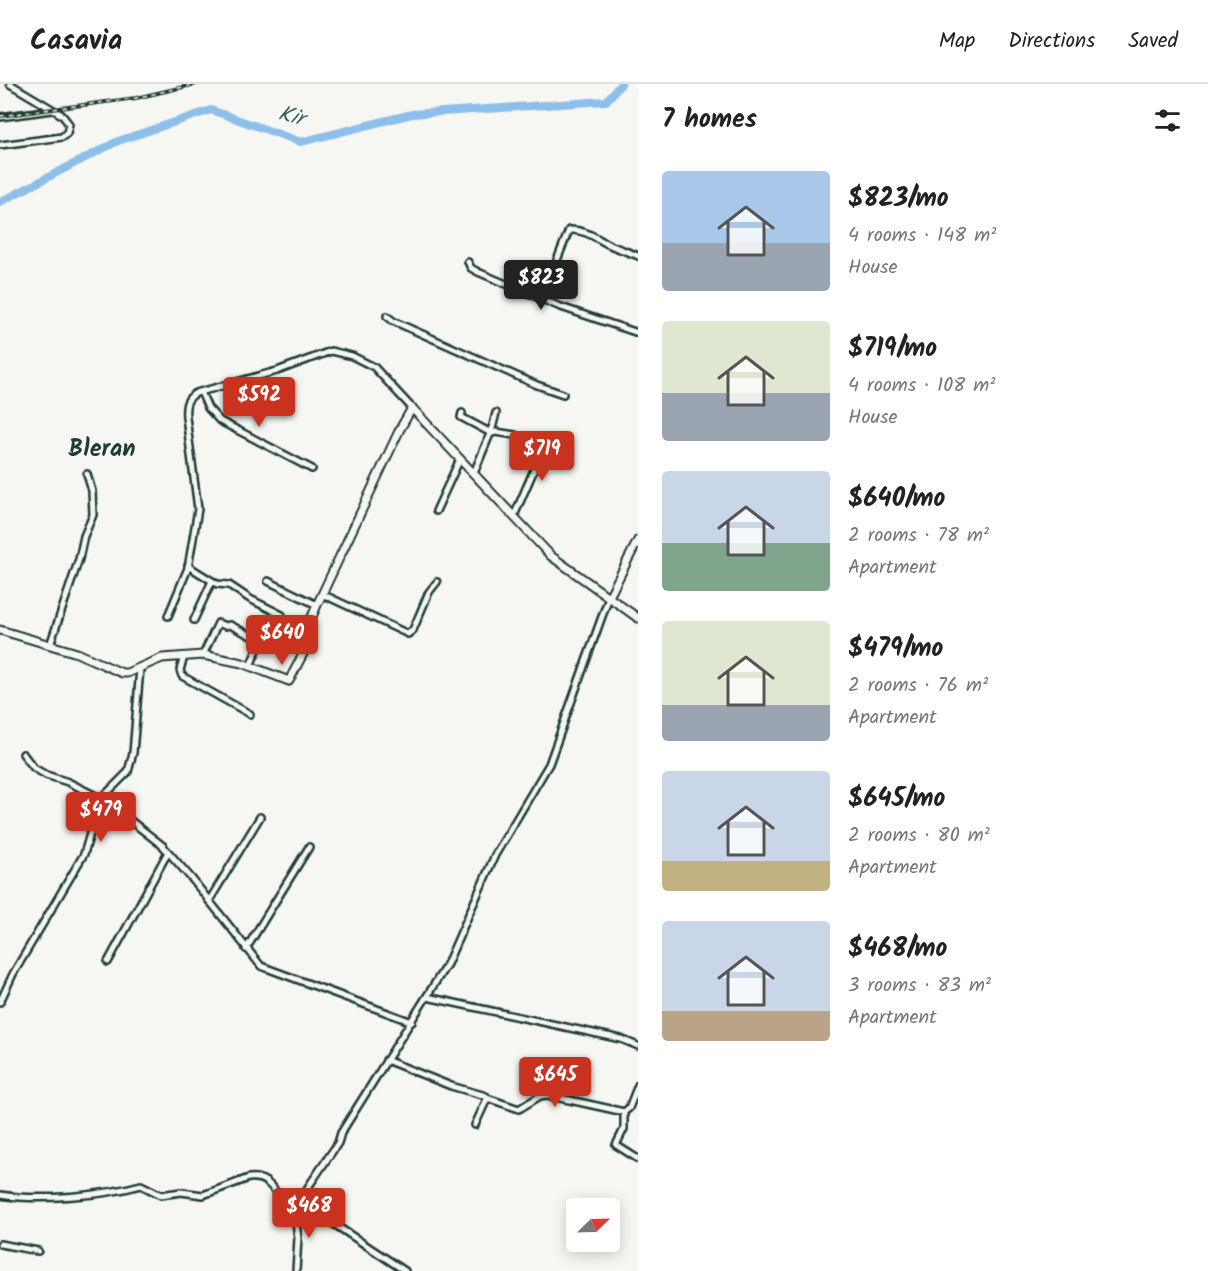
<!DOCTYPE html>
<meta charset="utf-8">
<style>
body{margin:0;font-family:Kalam,sans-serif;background:#f6f6f6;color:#222;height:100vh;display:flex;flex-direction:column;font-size:22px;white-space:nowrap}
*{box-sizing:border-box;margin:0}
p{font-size:20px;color:#767676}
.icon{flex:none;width:33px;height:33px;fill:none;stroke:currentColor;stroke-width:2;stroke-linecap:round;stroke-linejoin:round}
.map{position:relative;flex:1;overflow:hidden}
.details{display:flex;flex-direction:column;background:#fff;width:570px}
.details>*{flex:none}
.needle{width:39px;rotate:67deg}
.tools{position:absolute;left:566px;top:1114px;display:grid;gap:12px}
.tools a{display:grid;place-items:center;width:54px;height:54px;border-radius:6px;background:#fff;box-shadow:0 3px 15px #0003;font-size:30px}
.price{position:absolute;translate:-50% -51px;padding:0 14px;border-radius:6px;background:#c8321e;color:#fff;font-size:20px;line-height:39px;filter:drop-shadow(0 2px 3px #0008)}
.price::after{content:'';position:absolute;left:50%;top:36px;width:18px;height:14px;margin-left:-9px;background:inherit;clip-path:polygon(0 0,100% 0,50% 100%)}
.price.on{background:#222;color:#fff}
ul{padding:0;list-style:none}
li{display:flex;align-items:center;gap:18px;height:150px;padding:0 24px}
li span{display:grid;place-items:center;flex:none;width:168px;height:120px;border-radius:6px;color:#555}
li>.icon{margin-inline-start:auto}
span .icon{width:72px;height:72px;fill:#fffc;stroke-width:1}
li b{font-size:26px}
h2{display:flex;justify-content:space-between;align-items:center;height:72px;padding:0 24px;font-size:26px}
header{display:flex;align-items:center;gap:36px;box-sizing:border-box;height:84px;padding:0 30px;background:#fff;border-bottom:2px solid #e0e0e0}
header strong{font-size:28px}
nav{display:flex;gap:33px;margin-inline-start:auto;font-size:21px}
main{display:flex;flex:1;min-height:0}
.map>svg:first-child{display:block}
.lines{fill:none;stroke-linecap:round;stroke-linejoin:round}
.river{stroke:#8cbfe9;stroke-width:8}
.minor-casing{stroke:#1f3d34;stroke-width:10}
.tertiary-casing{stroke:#1f3d34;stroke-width:11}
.minor{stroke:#f6f6f2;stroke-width:5}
.tertiary{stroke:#f6f6f2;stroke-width:7}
.rail-casing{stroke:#1f3d34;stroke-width:4}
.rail{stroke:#f6f6f2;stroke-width:1.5;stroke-dasharray:4.5;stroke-linecap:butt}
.labels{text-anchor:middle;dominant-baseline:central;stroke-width:4.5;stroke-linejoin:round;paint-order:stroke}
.water-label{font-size:22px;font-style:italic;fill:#3a5e61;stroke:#f6f6f2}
.quarter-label{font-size:24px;font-weight:bold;fill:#1f3d34;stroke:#f6f6f2}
</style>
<header>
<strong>Casavia</strong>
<nav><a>Map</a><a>Directions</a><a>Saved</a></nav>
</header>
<main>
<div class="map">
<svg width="638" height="1187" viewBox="0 0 638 1187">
<rect width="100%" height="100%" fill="#f6f6f2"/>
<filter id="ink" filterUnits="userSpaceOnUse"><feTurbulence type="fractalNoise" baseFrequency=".0167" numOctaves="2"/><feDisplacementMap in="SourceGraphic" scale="12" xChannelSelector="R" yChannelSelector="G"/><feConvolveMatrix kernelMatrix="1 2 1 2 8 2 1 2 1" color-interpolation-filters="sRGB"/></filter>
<g filter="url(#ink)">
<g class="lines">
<polyline class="river" points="0,118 118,57 211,26 301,58 412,30 606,17 621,0"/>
<defs>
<g id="minor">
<polyline points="0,33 52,26"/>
<polyline points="0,61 62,53 67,49 69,40 62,31 10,0"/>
<polyline points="468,178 471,184 478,188 558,222 638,249"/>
<path d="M546,204L569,146C585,145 597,155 610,161C619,165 629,168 638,172"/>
<polyline points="387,232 393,237 537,301 563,310"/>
<polyline points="201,308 208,324 220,337 312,385"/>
<polyline points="462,329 461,333 491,349 496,329"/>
<polyline points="474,389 490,350 496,348 515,351"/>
<polyline points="436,427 460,375"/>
<polyline points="514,432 536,381 543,356"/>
<polyline points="188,482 217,500 229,501 250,515 282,531"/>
<polyline points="268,497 317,521"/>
<polyline points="322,510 408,550 413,546 429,508 437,498"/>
<path d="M168,532L188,484L198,425L186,333C185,322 186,315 196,309L277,287L331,267L352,272L374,283L412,324"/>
<polyline points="194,536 212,497"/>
<polyline points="50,561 79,475 84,452 93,431 92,407 87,390"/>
<polyline points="203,571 218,539 225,542 230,541 261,557 250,582"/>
<polyline points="184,573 180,586 182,592 250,630"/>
<polyline points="23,670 34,684 46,691 68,698 104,716 163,762 192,795 261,882 412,938"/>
<polyline points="209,817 260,733"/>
<polyline points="246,865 309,763"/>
<polyline points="108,878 168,768"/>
<polyline points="427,913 621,955 638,962"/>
<polyline points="0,918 13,890 84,770 100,716 128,688 133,669 140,584"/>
<polyline points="386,976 451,1002 486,1012 487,1015 475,1041"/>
<polyline points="638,1001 629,1024 624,1028 624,1045 616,1061 638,1075"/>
<polyline points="487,1014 519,1025 540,1012 547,1011 624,1028"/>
<path d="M0,1111C40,1117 102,1112 141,1101L161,1111L181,1108L203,1111L249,1094C271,1091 275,1113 291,1122L296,1121L338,1059L341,1049L447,880L495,771L549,680L609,513"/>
<polyline points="299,1117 405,1187"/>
<polyline points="294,1123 298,1154 296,1187"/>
<polyline points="0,1160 38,1167"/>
</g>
<g id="tertiary">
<polyline points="609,513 638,456"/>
<polyline points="0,546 77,569 122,589 127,589 162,574 203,571 242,579 289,597 307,562 311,535 317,521 400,345 412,324 551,472 638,534"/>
</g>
</defs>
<use href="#minor" class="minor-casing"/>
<use href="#tertiary" class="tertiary-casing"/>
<use href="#minor" class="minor"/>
<use href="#tertiary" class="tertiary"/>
<defs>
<polyline id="rail" points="0,32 136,14 196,0"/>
</defs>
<use href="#rail" class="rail-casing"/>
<use href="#rail" class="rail"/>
</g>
</g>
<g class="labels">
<g class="water-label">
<text transform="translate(291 33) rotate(14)">Kir</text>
</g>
<g class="quarter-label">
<text x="102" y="365">Bleran</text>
</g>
</g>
</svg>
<div class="tools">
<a><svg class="needle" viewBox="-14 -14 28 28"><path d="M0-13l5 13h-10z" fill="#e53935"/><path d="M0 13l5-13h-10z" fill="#767676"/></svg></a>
</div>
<b class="price on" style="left:541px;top:227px">$823</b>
<b class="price" style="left:259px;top:344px">$592</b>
<b class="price" style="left:542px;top:398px">$719</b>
<b class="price" style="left:282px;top:582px">$640</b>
<b class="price" style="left:101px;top:759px">$479</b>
<b class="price" style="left:555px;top:1024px">$645</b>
<b class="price" style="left:309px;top:1155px">$468</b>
</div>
<section class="details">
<h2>7 homes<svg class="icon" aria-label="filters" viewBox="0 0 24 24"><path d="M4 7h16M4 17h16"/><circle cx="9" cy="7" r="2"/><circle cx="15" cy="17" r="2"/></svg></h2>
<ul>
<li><span style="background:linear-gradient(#a9c7e8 60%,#9aa5b1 0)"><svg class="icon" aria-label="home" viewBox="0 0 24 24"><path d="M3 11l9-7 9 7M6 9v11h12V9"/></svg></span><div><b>$823/mo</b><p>4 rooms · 148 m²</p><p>House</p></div></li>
<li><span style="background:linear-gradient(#dfe7d0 60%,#9aa5b1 0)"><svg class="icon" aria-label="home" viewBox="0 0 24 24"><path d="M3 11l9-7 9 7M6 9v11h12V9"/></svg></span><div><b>$719/mo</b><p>4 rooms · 108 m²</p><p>House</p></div></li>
<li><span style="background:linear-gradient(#c9d6e8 60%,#7fa58c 0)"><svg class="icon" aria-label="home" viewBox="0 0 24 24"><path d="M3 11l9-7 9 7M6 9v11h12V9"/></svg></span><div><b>$640/mo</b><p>2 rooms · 78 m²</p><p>Apartment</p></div></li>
<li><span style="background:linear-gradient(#dfe7d0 70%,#9aa5b1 0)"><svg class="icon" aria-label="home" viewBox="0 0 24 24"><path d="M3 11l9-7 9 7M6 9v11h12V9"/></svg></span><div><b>$479/mo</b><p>2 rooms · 76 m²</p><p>Apartment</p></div></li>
<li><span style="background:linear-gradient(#c9d6e8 75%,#c2b280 0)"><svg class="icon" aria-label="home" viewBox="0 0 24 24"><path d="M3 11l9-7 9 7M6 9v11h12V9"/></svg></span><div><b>$645/mo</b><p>2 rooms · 80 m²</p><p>Apartment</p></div></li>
<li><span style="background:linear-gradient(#c9d6e8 75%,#b9a48a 0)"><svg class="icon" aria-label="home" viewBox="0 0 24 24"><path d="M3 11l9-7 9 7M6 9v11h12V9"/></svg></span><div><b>$468/mo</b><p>3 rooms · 83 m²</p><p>Apartment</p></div></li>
</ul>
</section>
</main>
